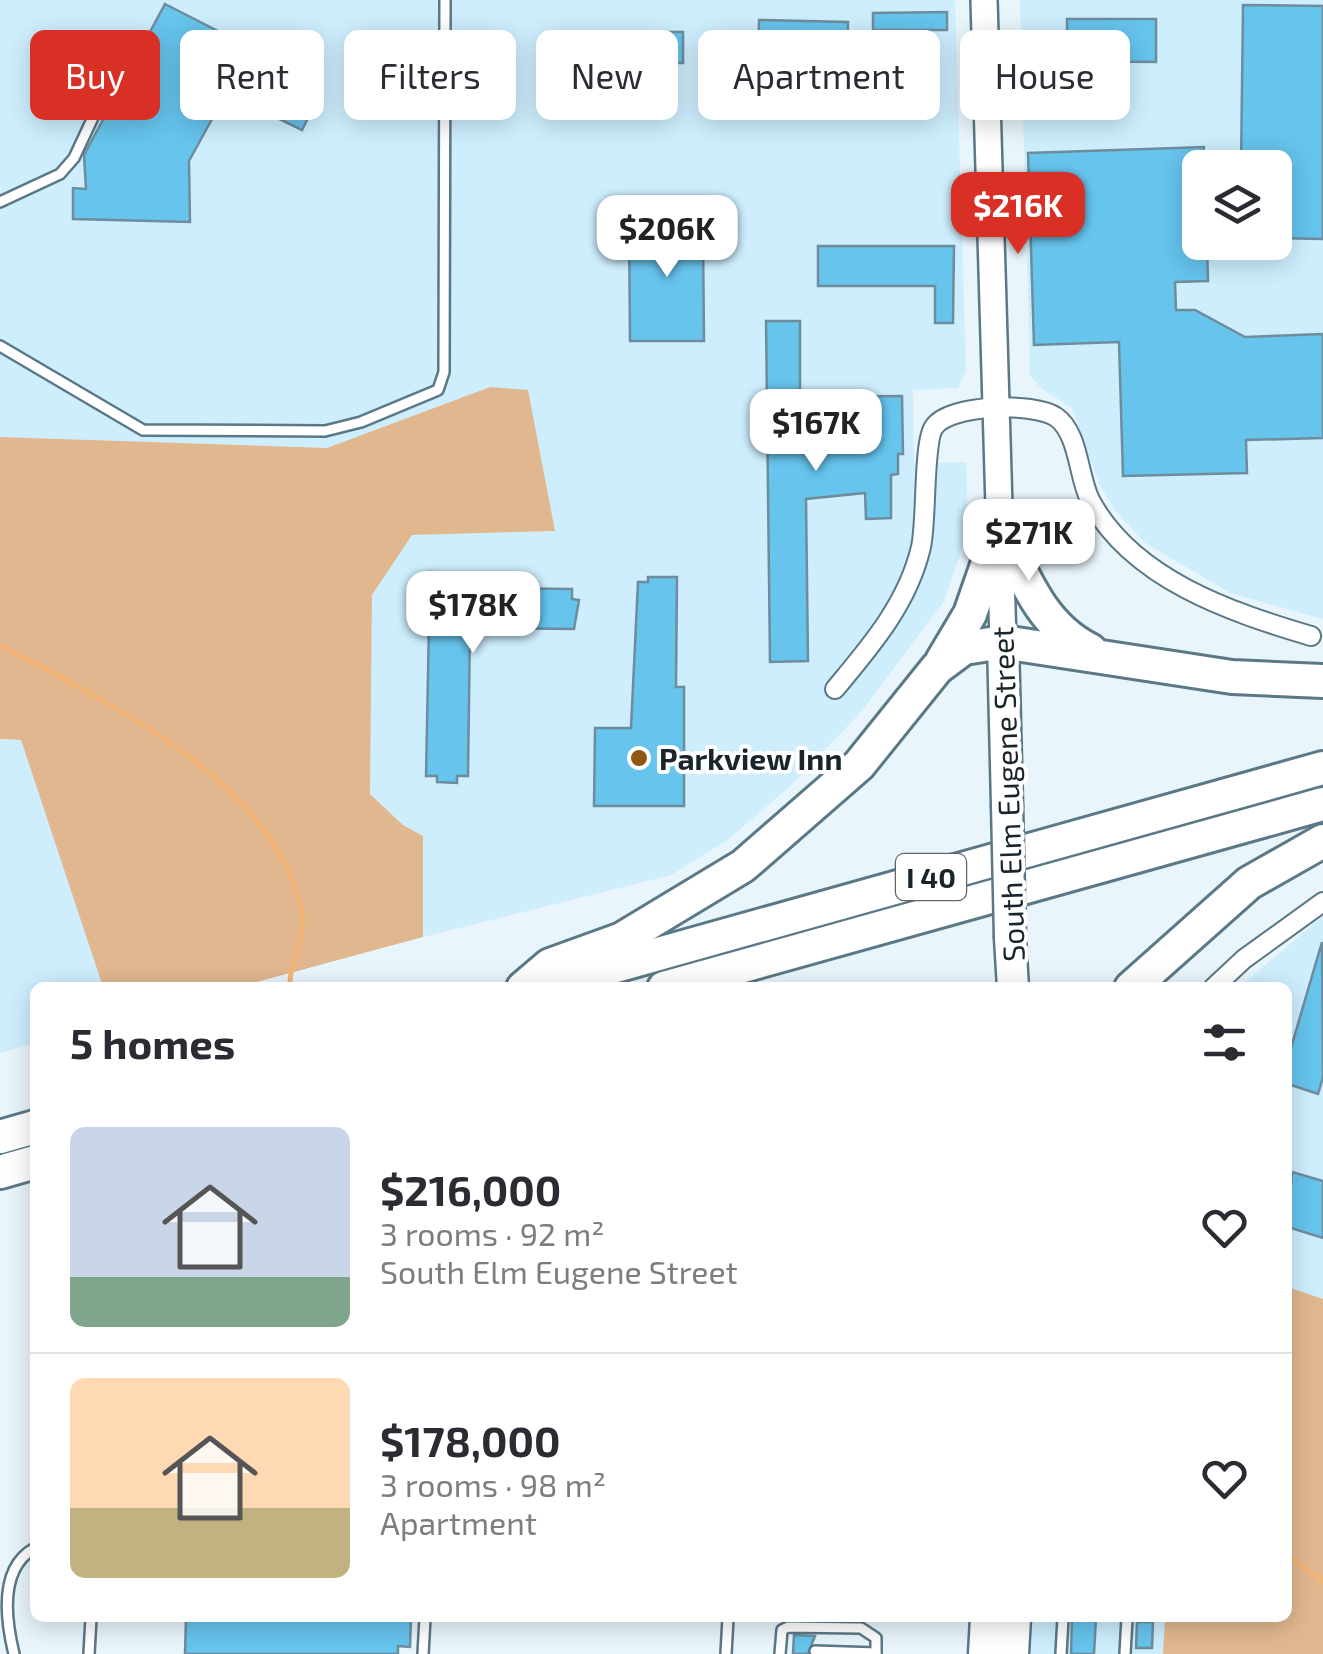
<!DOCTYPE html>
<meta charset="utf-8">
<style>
body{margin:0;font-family:"Exo 2",sans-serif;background:#f2f2f3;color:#2b2b33;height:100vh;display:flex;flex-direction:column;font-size:38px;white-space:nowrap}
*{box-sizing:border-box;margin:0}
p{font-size:32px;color:#7c7c81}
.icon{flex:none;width:55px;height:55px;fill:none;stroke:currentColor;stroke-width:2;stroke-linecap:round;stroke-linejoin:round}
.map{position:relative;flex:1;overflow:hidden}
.drawer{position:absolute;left:30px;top:982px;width:1262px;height:640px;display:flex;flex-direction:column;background:#fff;border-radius:15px;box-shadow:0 5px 25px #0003}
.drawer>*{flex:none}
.top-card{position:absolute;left:30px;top:30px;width:1265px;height:90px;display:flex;gap:20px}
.controls{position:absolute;left:1182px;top:150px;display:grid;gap:20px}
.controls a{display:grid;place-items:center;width:110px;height:110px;border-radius:15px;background:#fff;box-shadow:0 5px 25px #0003;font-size:50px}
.price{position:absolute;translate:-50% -85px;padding:0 22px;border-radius:20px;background:#fff;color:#222;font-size:32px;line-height:65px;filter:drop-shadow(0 2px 5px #0008)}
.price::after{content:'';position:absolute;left:50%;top:60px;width:30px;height:22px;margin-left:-15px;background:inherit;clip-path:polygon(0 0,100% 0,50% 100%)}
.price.current{background:#d93025;color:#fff}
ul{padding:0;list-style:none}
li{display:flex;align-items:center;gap:30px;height:250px;padding:0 40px}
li+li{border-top:2px solid #e1e1e2}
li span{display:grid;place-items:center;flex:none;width:280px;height:200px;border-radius:15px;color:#555}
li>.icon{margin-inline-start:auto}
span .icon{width:120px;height:120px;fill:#fffc;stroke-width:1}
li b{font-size:42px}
h2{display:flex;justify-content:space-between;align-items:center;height:120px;padding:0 40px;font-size:42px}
.chip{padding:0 35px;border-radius:15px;background:#fff;box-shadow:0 5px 25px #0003;font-size:35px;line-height:90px}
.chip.current{background:#d93025;color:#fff}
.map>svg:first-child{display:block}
.built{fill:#ceeefe;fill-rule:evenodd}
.green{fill:#e1b790}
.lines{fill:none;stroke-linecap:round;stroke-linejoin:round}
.stream{stroke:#f3b477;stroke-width:5}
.building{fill:#66c4ed;stroke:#6e8d9c;stroke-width:2.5}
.service-casing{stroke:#5a7886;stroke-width:14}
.minor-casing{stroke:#5a7886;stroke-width:22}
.secondary-casing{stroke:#5a7886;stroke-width:30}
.primary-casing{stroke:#5a7886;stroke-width:35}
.motorway-casing{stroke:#5a7886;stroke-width:38}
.service{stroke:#fff;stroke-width:9}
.minor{stroke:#fff;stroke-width:18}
.secondary{stroke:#fff;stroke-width:25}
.primary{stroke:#fff;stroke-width:30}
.motorway{stroke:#fff;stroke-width:32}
.primary-bridge-casing{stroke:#5a7886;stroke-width:35;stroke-linecap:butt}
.primary-bridge{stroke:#fff;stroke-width:30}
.poi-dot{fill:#905712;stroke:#fff;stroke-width:4}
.labels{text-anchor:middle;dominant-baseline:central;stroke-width:8;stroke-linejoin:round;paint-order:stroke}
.shield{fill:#fff;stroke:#5e666b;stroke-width:2.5}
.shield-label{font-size:28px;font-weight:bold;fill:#19252b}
.poi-label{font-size:30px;font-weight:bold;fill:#19252b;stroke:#fff;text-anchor:start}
.street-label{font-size:30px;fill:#19252b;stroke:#fff}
</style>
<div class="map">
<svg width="1323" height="1654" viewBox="0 0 1323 1654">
<rect width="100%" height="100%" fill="#e8f5fb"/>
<g class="built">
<polygon points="0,0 955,0 966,371 958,388 913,390 914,463 966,462 968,531 944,601 861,712 790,786 729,839 671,875 423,937 423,836 403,825 370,794 372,595 411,535 555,531 490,387 327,448 0,437"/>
<path d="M1020,0H1323V619L1230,593L1144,542L1113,508L1099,483L1072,408L1042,389L1030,376ZM1200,168H1275V242H1200Z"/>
<polygon points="0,739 21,740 103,987 35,988 35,1043 0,1053"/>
<polygon points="1323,916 1323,1299 1288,1287 1288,988 1238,988"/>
<polygon points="1033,1618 1165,1618 1163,1654 1031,1654"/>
</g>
<g class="green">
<polygon points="490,387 528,390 555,531 412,535 372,595 370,794 403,825 423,836 423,937 238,987 103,987 21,740 0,739 0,437 327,448"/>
<polygon points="1288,1287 1323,1299 1323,1654 1163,1654 1165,1618 1288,1618"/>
</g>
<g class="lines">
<g class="stream">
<path d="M0,646C107,701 276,782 302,912C307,936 288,963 290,988"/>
<polyline points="1288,1555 1323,1582"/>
</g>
</g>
<g class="building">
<polygon points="165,4 251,48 189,161 190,222 73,219 73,188 86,189 84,155"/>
<polygon points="1243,5 1323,6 1323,239 1275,238 1275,168 1241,168"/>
<polygon points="947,12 947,30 873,30 873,13"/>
<polygon points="1067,19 1156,19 1156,62 1067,61"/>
<polygon points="759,20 848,22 847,65 922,65 922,98 871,98 871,84 839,84 839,97 826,97 827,82 758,81"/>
<polygon points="639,32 683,32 683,63 654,63 654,93 632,93 632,64 639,64"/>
<polygon points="288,87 316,102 302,130 273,116"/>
<polygon points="1204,147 1200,242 1207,242 1208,281 1175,282 1176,310 1195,310 1245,337 1323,334 1323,438 1246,440 1247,473 1123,476 1119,342 1034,345 1028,153"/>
<polygon points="629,220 711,220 711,235 703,235 704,341 630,341"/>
<polygon points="818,246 954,246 953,323 935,323 935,286 818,286"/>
<polygon points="766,321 800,321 800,397 902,396 903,454 898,454 898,474 891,475 891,518 866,519 865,493 806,499 808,661 770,662"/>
<polygon points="430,572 458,573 458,594 488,595 488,588 572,589 572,599 579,600 574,629 470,628 468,776 457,776 457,783 437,782 437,776 426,776"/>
<polygon points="648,577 677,577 676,687 684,687 684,806 594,806 595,728 631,728 638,582 648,582"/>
<polygon points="1322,942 1323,1077 1318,1094 1288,1084 1288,1058"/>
<polygon points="1292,1172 1323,1181 1323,1238 1288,1227"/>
<polygon points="186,1618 411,1618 410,1647 398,1646 398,1654 185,1654"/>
<polygon points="1072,1618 1096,1618 1094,1654 1071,1654"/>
<polygon points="1137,1622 1153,1622 1152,1648 1136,1648"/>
<polygon points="794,1635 815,1636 808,1654 793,1654"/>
</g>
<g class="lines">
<defs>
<g id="service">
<polyline points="0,202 60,174 74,158 110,81"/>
<polyline points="0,346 143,430 325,431 361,422 438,390 444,372 445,0"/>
<polyline points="815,1651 876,1653"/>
<path d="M14,1654C5,1617 0,1567 35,1548"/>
<polyline points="89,1654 91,1618"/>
<polyline points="423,1654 425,1618"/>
<polyline points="726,1654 728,1618"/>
<polyline points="780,1654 782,1630 788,1627 861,1628 876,1638 876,1654"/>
<polyline points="1061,1654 1063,1618"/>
<polyline points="1125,1654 1127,1618"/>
</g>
<g id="minor">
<path d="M835,689C871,646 908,603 921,547C927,521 923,442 934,427C949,404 1034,402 1056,417C1079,433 1078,476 1090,500C1132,579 1230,612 1311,636"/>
<polyline points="1213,988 1244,959 1323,902"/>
</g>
<polyline id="secondary" points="984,0 1003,642"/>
<g id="primary">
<polyline points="1003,642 1007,805"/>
<polyline points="1010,938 1013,988"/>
<polyline points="984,1654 986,1618"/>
<polyline points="1013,1654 1015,1618"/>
</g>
<g id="motorway">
<path d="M1000,528C1023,575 1041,626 1090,650"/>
<polyline points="942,661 970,614 1000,528"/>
<polyline points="562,981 1323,768"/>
<polyline points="523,988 550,965 622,939 743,866 859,765 937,668 964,648 1003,642 1232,677 1323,681"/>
<polyline points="664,988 1323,804"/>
<polyline points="1131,988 1249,883 1323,841"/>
<polyline points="0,1137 35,1127"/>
<polyline points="0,1172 35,1162"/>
</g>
</defs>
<use href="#service" class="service-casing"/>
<use href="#minor" class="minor-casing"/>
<use href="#secondary" class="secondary-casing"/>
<use href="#primary" class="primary-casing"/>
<use href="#motorway" class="motorway-casing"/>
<use href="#service" class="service"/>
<use href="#minor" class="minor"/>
<use href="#secondary" class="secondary"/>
<use href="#primary" class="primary"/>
<use href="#motorway" class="motorway"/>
<defs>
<polyline id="primary-bridge" points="1007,805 1010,938"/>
</defs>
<use href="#primary-bridge" class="primary-bridge-casing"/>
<use href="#primary-bridge" class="primary-bridge"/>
</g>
<circle class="poi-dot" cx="639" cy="758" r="10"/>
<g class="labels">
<rect class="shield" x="896" y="854" width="70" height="46" rx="8"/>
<g class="shield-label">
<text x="931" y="877">I 40</text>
</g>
<g class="poi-label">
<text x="659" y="758">Parkview Inn</text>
</g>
<g class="street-label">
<text transform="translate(1007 794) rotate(-92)">South Elm Eugene Street</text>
</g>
</g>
</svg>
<div class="controls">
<a><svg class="icon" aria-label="layers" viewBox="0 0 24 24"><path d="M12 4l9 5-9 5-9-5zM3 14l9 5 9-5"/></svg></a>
</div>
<b class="price current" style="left:1018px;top:257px">$216K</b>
<b class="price" style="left:667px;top:280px">$206K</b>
<b class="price" style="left:816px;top:474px">$167K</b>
<b class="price" style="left:1029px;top:584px">$271K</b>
<b class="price" style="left:473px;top:656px">$178K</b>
<div class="top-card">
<a class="chip current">Buy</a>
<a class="chip">Rent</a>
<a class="chip">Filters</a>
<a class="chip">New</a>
<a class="chip">Apartment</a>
<a class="chip">House</a>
</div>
<section class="drawer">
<h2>5 homes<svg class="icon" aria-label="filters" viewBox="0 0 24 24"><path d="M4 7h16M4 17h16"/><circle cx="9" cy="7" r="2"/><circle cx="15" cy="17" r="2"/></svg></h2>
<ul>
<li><span style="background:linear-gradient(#c9d6e8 75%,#7fa58c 0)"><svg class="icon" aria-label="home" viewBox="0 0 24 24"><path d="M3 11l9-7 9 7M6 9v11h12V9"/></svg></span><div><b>$216,000</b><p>3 rooms · 92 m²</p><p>South Elm Eugene Street</p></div><svg class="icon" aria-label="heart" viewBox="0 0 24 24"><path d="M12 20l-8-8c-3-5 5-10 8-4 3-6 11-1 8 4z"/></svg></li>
<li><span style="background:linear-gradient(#ffd9b3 65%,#c2b280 0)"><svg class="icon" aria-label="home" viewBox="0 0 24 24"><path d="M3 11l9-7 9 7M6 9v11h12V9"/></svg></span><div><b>$178,000</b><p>3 rooms · 98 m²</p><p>Apartment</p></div><svg class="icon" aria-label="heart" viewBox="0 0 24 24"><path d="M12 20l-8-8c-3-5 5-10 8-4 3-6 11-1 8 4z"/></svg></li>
</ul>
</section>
</div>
